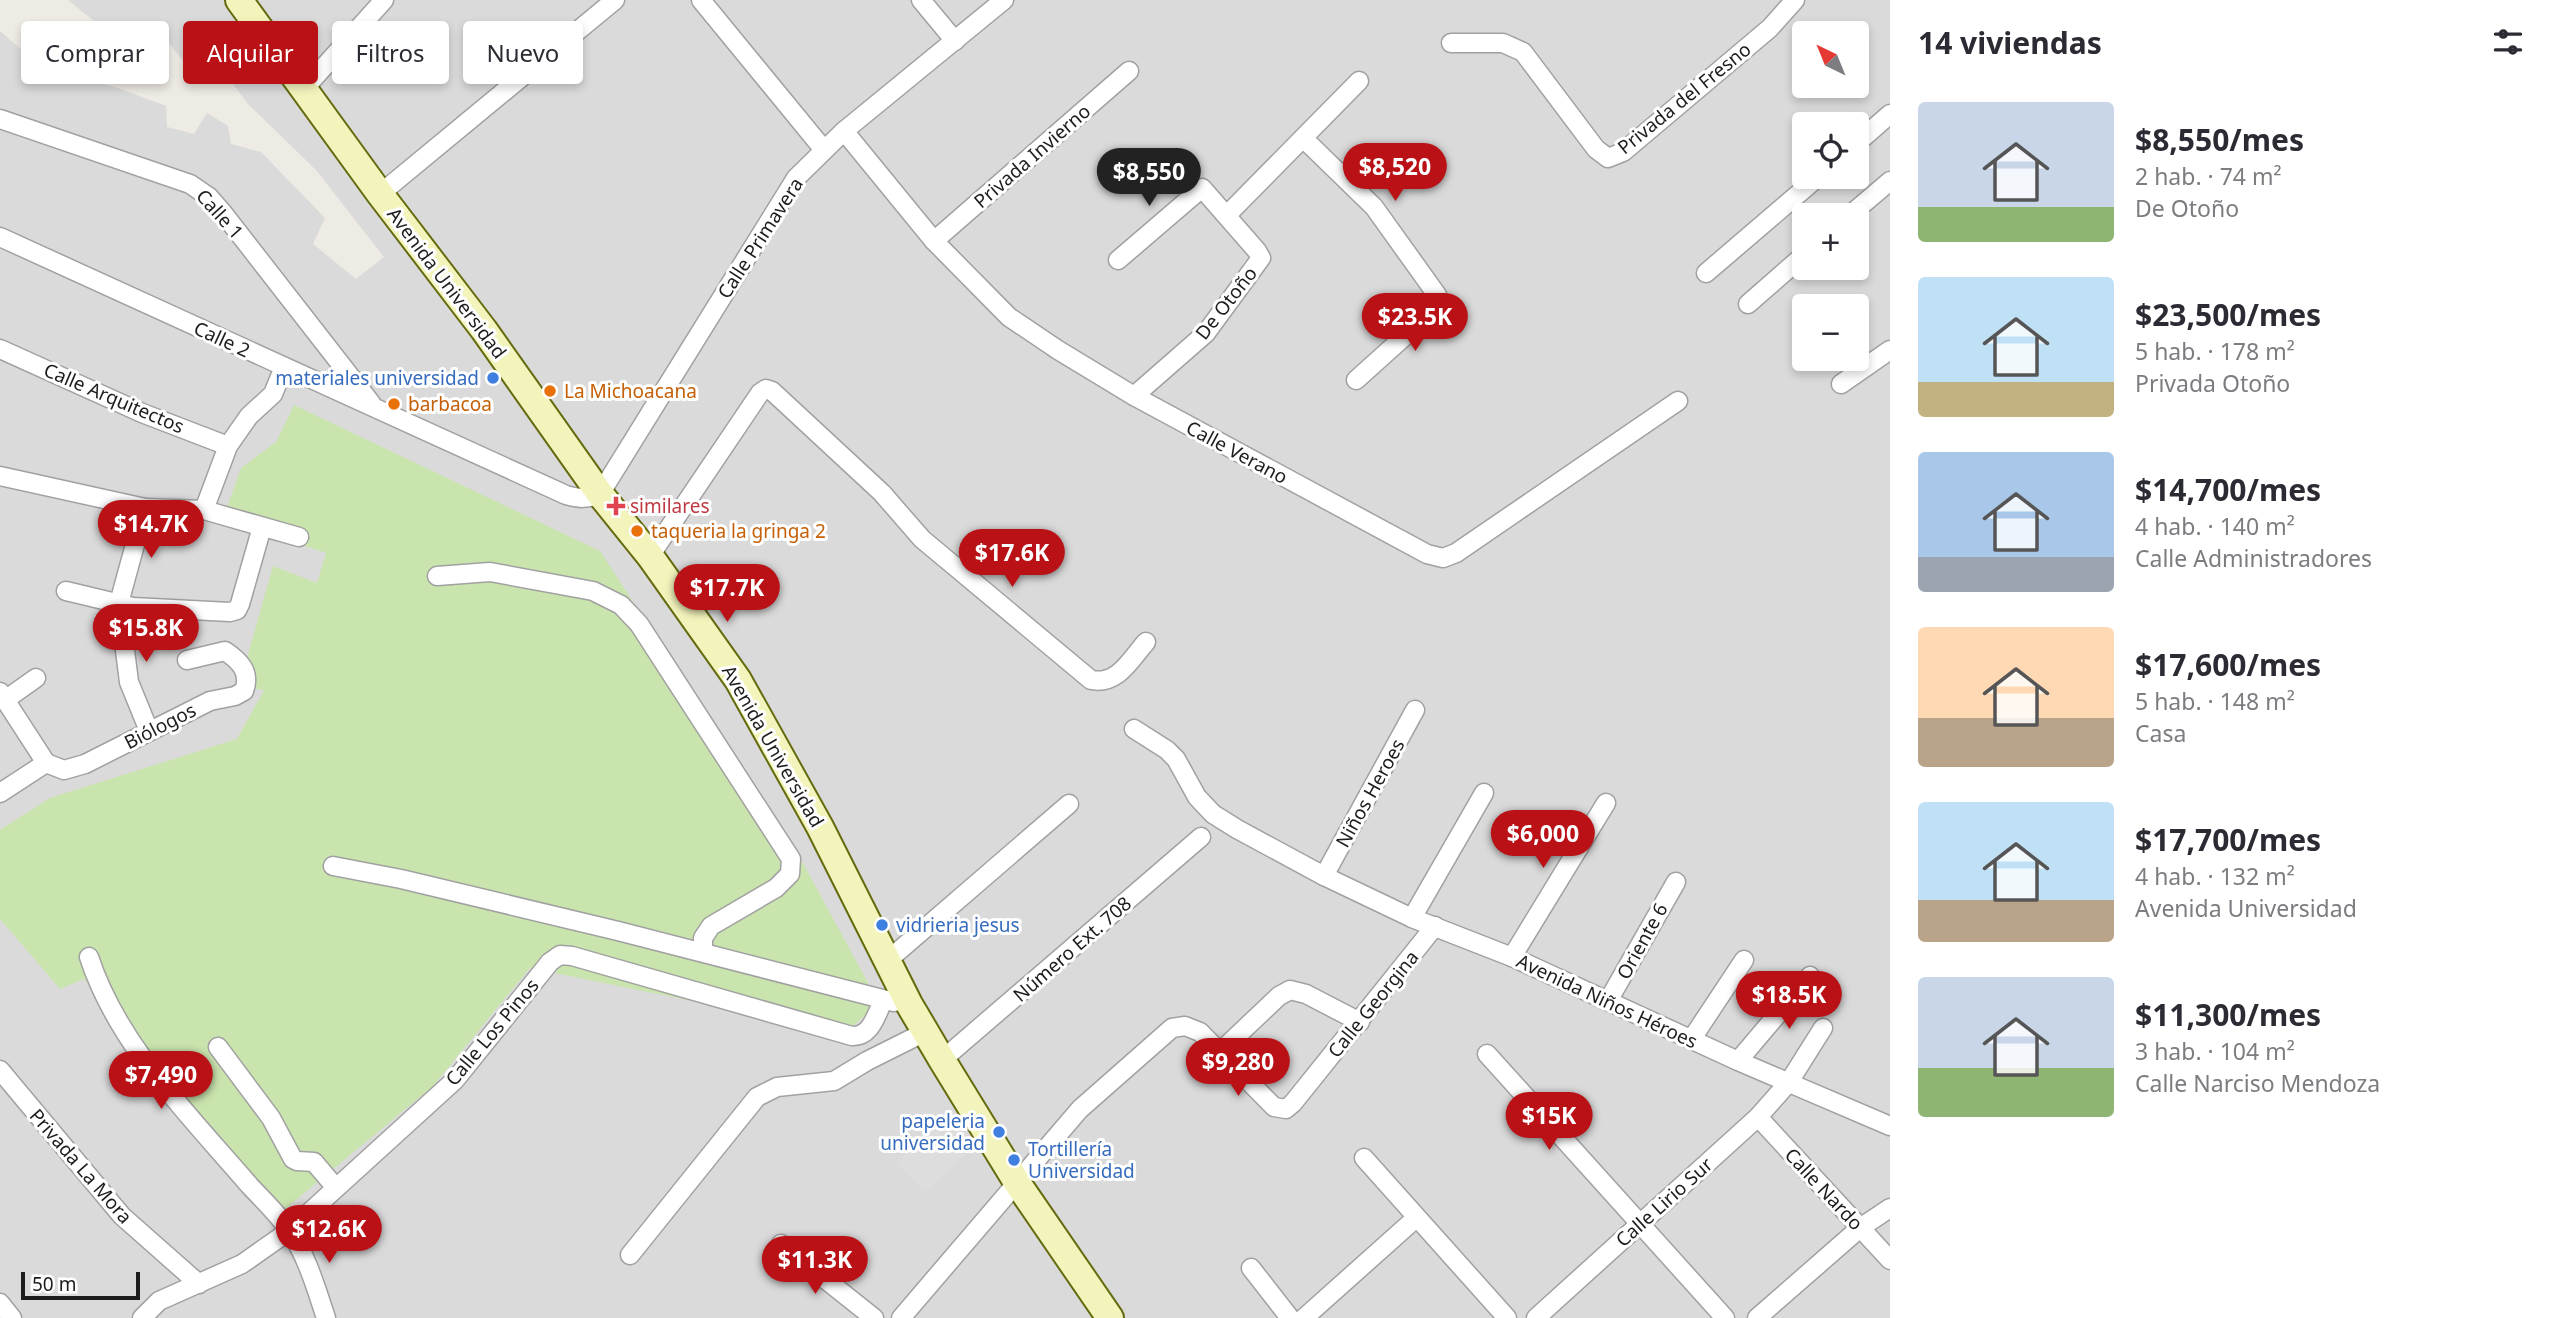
<!DOCTYPE html>
<html lang="es">
<meta charset="utf-8">
<style>
body{margin:0;font-family:"Noto Sans",sans-serif;background:#f7f7f7;color:#2b2b33;height:100vh;display:flex;flex-direction:column;font-size:26px;white-space:nowrap}
*{box-sizing:border-box;margin:0}
p{font-size:23px;color:#7c7c81}
.icon{flex:none;width:38px;height:38px;fill:none;stroke:currentColor;stroke-width:2;stroke-linecap:round;stroke-linejoin:round}
.map{position:relative;flex:1;overflow:hidden}
.details{display:flex;flex-direction:column;background:#fff;width:665px}
.details>*{flex:none}
.hud{position:absolute;left:21px;top:21px;width:665px;height:63px;display:flex;gap:14px}
.needle{width:46px;rotate:317deg}
.fabs{position:absolute;left:1792px;top:21px;display:grid;gap:14px}
.fabs a{display:grid;place-items:center;width:77px;height:77px;border-radius:7px;background:#fff;box-shadow:0 4px 10px #0003;font-size:35px}
.scale{position:absolute;left:21px;bottom:18px;width:119px;box-sizing:border-box;padding-left:7px;border:4px solid #1d1d1d;border-top:0;font-size:19px;line-height:24px;white-space:nowrap;color:#1d1d1d;-webkit-text-stroke:5px #fff;paint-order:stroke}
.price{position:absolute;translate:-50% -60px;padding:0 16px;border-radius:24px;background:#ba1116;color:#fff;font-size:23px;line-height:46px;filter:drop-shadow(0 2px 4px #0008)}
.price::after{content:'';position:absolute;left:50%;top:42px;width:21px;height:16px;margin-left:-10px;background:inherit;clip-path:polygon(0 0,100% 0,50% 100%)}
.price.selected{background:#222;color:#fff}
ul{padding:0;list-style:none}
li{display:flex;align-items:center;gap:21px;height:175px;padding:0 28px}
li span{display:grid;place-items:center;flex:none;width:196px;height:140px;border-radius:7px;color:#555}
li>.icon{margin-inline-start:auto}
span .icon{width:84px;height:84px;fill:#fffc;stroke-width:1}
li b{font-size:30px}
h2{display:flex;justify-content:space-between;align-items:center;height:84px;padding:0 28px;font-size:30px}
.chip{padding:0 24px;border-radius:7px;background:#fff;box-shadow:0 4px 10px #0003;font-size:24px;line-height:63px}
.chip.selected{background:#ba1116;color:#fff}
main{display:flex;flex:1;min-height:0}
.map>svg:first-child{display:block}
.residential{fill:#dbdada;fill-rule:evenodd}
.grass{fill:#cae4ae}
.parking{fill:#ddd}
.lines{fill:none;stroke-linecap:round;stroke-linejoin:round}
.street-casing{stroke:#a1a1a1;stroke-width:21}
.secondary-casing{stroke:#646b0e;stroke-width:30}
.street{stroke:#fff;stroke-width:18}
.secondary{stroke:#f3f4bc;stroke-width:26}
.shop-dot{fill:#3f7fe0;stroke:#fff;stroke-width:2.5}
.food-dot{fill:#e8710a;stroke:#fff;stroke-width:2.5}
.health-dot{fill:#e0444e;stroke:#fff;stroke-width:2.5}
.labels{text-anchor:middle;dominant-baseline:central;stroke-width:6;stroke-linejoin:round;paint-order:stroke}
.street-label{font-size:19px;fill:#1d1d1d;stroke:#fff}
.shop-label{font-size:19px;fill:#366cbe;stroke:#fff;text-anchor:end}
.food-label{font-size:19px;fill:#c56008;stroke:#fff;text-anchor:start}
.health-label{font-size:19px;fill:#be3a42;stroke:#fff;text-anchor:start}
</style>
<main>
<div class="map">
<svg width="1890" height="1318" viewBox="0 0 1890 1318">
<rect width="100%" height="100%" fill="#eeeae4"/>
<path class="residential" d="M68,0H1890V1318H0V31L40,66L115,87L166,106L167,127L194,134L207,113L228,126L231,144L261,152L325,218L313,244L356,279L384,257L316,170L248,104L210,53L188,67L168,42L131,51ZM1804,33H1857V86H1804ZM1804,124H1857V177H1804ZM1804,215H1857V268H1804ZM1804,306H1857V359H1804Z"/>
<polygon class="grass" points="294,405 600,551 804,865 879,1003 846,1032 530,968 433,1086 284,1210 84,979 60,989 0,919 0,830 50,798 237,739 264,690 239,686 273,566 317,583 326,553 223,519 241,468 276,442"/>
<polygon class="parking" points="934,1126 945,1137 952,1130 971,1149 925,1193 896,1163"/>
<g class="lines">
<defs>
<g id="street">
<polyline points="701,0 824,150"/>
<polyline points="921,0 955,41"/>
<polyline points="1451,43 1503,43 1523,52 1596,149 1608,158 1623,152 1770,28 1795,0"/>
<polyline points="304,89 384,0"/>
<polyline points="0,119 190,184 209,197 223,213 371,403"/>
<polyline points="844,131 934,241 1009,317 1058,350 1134,396 1427,554 1443,558 1456,553 1678,401"/>
<polyline points="1303,138 1374,207 1437,295 1439,302 1436,308 1356,380"/>
<polyline points="1857,143 1890,114"/>
<polyline points="380,194 615,0"/>
<polyline points="1227,215 1359,81"/>
<polyline points="1850,215 1890,181"/>
<path d="M0,237L566,495C579,499 587,499 600,494L796,178L844,131L1004,0"/>
<polyline points="934,241 1129,71"/>
<polyline points="1118,260 1202,188 1257,251 1261,258 1206,333 1134,396"/>
<polyline points="1706,273 1818,177"/>
<polyline points="1748,304 1804,255"/>
<polyline points="0,349 142,413 228,446"/>
<polyline points="1841,384 1890,350"/>
<polyline points="0,476 145,508 204,510 299,537"/>
<polyline points="145,508 119,603 129,682 149,731"/>
<polyline points="204,510 228,446 249,416 273,394 284,367"/>
<path d="M650,556L760,393L766,389L772,391L882,493L922,539L1091,680C1118,685 1130,660 1146,642"/>
<polyline points="437,576 490,572 593,591 621,605 639,624 791,859 790,874 776,888 711,926 703,938 703,952"/>
<polyline points="66,591 133,607 230,612 237,610 240,604 262,527"/>
<polyline points="0,692 46,763"/>
<polyline points="5,700 36,678"/>
<polyline points="1134,729 1167,750 1176,759 1197,797 1213,814 1237,829 1324,876 1412,918 1512,957 1738,1061 1890,1126"/>
<path d="M46,763L64,770L85,764L210,701L235,696L244,691C251,672 240,661 225,651L187,660"/>
<polyline points="0,793 46,763"/>
<polyline points="333,866 401,879 618,931 894,1002"/>
<polyline points="1324,876 1415,710"/>
<polyline points="1412,918 1484,793"/>
<path d="M89,957C118,1046 191,1117 250,1186C263,1200 278,1214 289,1230C307,1256 316,1288 326,1318"/>
<polyline points="1512,957 1606,803"/>
<polyline points="887,961 1069,804"/>
<polyline points="1608,1001 1676,882"/>
<polyline points="1691,1040 1744,960"/>
<polyline points="218,1047 271,1118 293,1159 297,1161 314,1162 336,1188"/>
<polyline points="1221,1051 1279,996 1290,990 1306,994 1360,1022"/>
<polyline points="1487,1054 1725,1318"/>
<polyline points="942,1060 1201,837"/>
<polyline points="1738,1061 1810,976"/>
<polyline points="0,1070 122,1216 199,1284"/>
<polyline points="1758,1117 1890,1260"/>
<polyline points="1364,1158 1507,1318"/>
<polyline points="781,1244 874,1318"/>
<polyline points="630,1255 757,1097 777,1087 834,1081 867,1061 925,1032"/>
<polyline points="1251,1268 1290,1318"/>
<polyline points="0,1303 12,1318"/>
<path d="M142,1318L159,1301L242,1264L289,1231L455,1080L550,962L560,955L572,956L852,1036C871,1037 876,1015 883,1001"/>
<polyline points="901,1318 1080,1109 1172,1028 1185,1026 1200,1032 1274,1107 1286,1109 1293,1103 1435,926"/>
<polyline points="1304,1318 1416,1218"/>
<polyline points="1536,1318 1758,1117 1789,1082 1823,1028"/>
<polyline points="1757,1318 1860,1228 1890,1208"/>
</g>
<polyline id="secondary" points="239,0 380,194 484,330 600,494 650,556 738,680 820,827 909,1004 942,1060 1018,1184 1110,1318"/>
</defs>
<use href="#street" class="street-casing"/>
<use href="#secondary" class="secondary-casing"/>
<use href="#street" class="street"/>
<use href="#secondary" class="secondary"/>
</g>
<g class="shop-dot">
<circle cx="493" cy="378" r="7"/>
<circle cx="882" cy="925" r="7"/>
<circle cx="999" cy="1132" r="7"/>
<circle cx="1014" cy="1160" r="7"/>
</g>
<g class="food-dot">
<circle cx="550" cy="391" r="7"/>
<circle cx="394" cy="404" r="7"/>
<circle cx="637" cy="531" r="7"/>
</g>
<path class="health-dot" d="M612.5 495.5h7v7h7v7h-7v7h-7v-7h-7v-7h7z"/>
<g class="labels">
<g class="street-label">
<text transform="translate(1684 98) rotate(-39)">Privada del Fresno</text>
<text transform="translate(1032 156) rotate(-41)">Privada Invierno</text>
<text transform="translate(220 214) rotate(48)">Calle 1</text>
<text transform="translate(760 238) rotate(-57)">Calle Primavera</text>
<text transform="translate(447 283) rotate(53)">Avenida Universidad</text>
<text transform="translate(1226 303) rotate(-52)">De Otoño</text>
<text transform="translate(222 339) rotate(25)">Calle 2</text>
<text transform="translate(114 398) rotate(23)">Calle Arquitectos</text>
<text transform="translate(1237 452) rotate(28)">Calle Verano</text>
<text transform="translate(160 726) rotate(-27)">Biólogos</text>
<text transform="translate(773 746) rotate(60)">Avenida Universidad</text>
<text transform="translate(1370 793) rotate(-61)">Niños Heroes</text>
<text transform="translate(1642 941) rotate(-61)">Oriente 6</text>
<text transform="translate(1072 949) rotate(-41)">Número Ext. 708</text>
<text transform="translate(1607 1001) rotate(25)">Avenida Niños Héroes</text>
<text transform="translate(1373 1004) rotate(-51)">Calle Georgina</text>
<text transform="translate(492 1032) rotate(-50)">Calle Los Pinos</text>
<text transform="translate(81 1166) rotate(49)">Privada La Mora</text>
<text transform="translate(1824 1189) rotate(47)">Calle Nardo</text>
<text transform="translate(1664 1202) rotate(-42)">Calle Lirio Sur</text>
</g>
<g class="shop-label">
<text x="479" y="378">materiales universidad</text>
<text x="896" y="925" text-anchor="start">vidrieria jesus</text>
<text x="985" y="1121">papeleria<tspan x="985" dy="22">universidad</tspan></text>
<text x="1028" y="1149" text-anchor="start">Tortillería<tspan x="1028" dy="22">Universidad</tspan></text>
</g>
<g class="food-label">
<text x="564" y="391">La Michoacana</text>
<text x="408" y="404">barbacoa</text>
<text x="651" y="531">taqueria la gringa 2</text>
</g>
<g class="health-label">
<text x="630" y="506">similares</text>
</g>
</g>
</svg>
<div class="fabs">
<a><svg class="needle" viewBox="-14 -14 28 28"><path d="M0-13l5 13h-10z" fill="#e53935"/><path d="M0 13l5-13h-10z" fill="#7c7c81"/></svg></a>
<a><svg class="icon" aria-label="locate" viewBox="0 0 24 24"><circle cx="12" cy="12" r="6"/><path d="M12 2v4M12 18v4M2 12h4M18 12h4"/></svg></a>
<a>+</a>
<a>−</a>
</div>
<div class="scale">50 m</div>
<b class="price" style="left:1395px;top:203px">$8,520</b>
<b class="price selected" style="left:1149px;top:208px">$8,550</b>
<b class="price" style="left:1415px;top:353px">$23.5K</b>
<b class="price" style="left:151px;top:560px">$14.7K</b>
<b class="price" style="left:1012px;top:589px">$17.6K</b>
<b class="price" style="left:727px;top:624px">$17.7K</b>
<b class="price" style="left:146px;top:664px">$15.8K</b>
<b class="price" style="left:1543px;top:870px">$6,000</b>
<b class="price" style="left:1789px;top:1031px">$18.5K</b>
<b class="price" style="left:1238px;top:1098px">$9,280</b>
<b class="price" style="left:161px;top:1111px">$7,490</b>
<b class="price" style="left:1549px;top:1152px">$15K</b>
<b class="price" style="left:329px;top:1265px">$12.6K</b>
<b class="price" style="left:815px;top:1296px">$11.3K</b>
<div class="hud">
<a class="chip">Comprar</a>
<a class="chip selected">Alquilar</a>
<a class="chip">Filtros</a>
<a class="chip">Nuevo</a>
</div>
</div>
<section class="details">
<h2>14 viviendas<svg class="icon" aria-label="filters" viewBox="0 0 24 24"><path d="M4 7h16M4 17h16"/><circle cx="9" cy="7" r="2"/><circle cx="15" cy="17" r="2"/></svg></h2>
<ul>
<li><span style="background:linear-gradient(#c9d6e8 75%,#8fb573 0)"><svg class="icon" aria-label="home" viewBox="0 0 24 24"><path d="M3 11l9-7 9 7M6 9v11h12V9"/></svg></span><div><b>$8,550/mes</b><p>2 hab. · 74 m²</p><p>De Otoño</p></div></li>
<li><span style="background:linear-gradient(#bfe0f5 75%,#c2b280 0)"><svg class="icon" aria-label="home" viewBox="0 0 24 24"><path d="M3 11l9-7 9 7M6 9v11h12V9"/></svg></span><div><b>$23,500/mes</b><p>5 hab. · 178 m²</p><p>Privada Otoño</p></div></li>
<li><span style="background:linear-gradient(#a9c7e8 75%,#9aa5b1 0)"><svg class="icon" aria-label="home" viewBox="0 0 24 24"><path d="M3 11l9-7 9 7M6 9v11h12V9"/></svg></span><div><b>$14,700/mes</b><p>4 hab. · 140 m²</p><p>Calle Administradores</p></div></li>
<li><span style="background:linear-gradient(#ffd9b3 65%,#b9a48a 0)"><svg class="icon" aria-label="home" viewBox="0 0 24 24"><path d="M3 11l9-7 9 7M6 9v11h12V9"/></svg></span><div><b>$17,600/mes</b><p>5 hab. · 148 m²</p><p>Casa</p></div></li>
<li><span style="background:linear-gradient(#bfe0f5 70%,#b9a48a 0)"><svg class="icon" aria-label="home" viewBox="0 0 24 24"><path d="M3 11l9-7 9 7M6 9v11h12V9"/></svg></span><div><b>$17,700/mes</b><p>4 hab. · 132 m²</p><p>Avenida Universidad</p></div></li>
<li><span style="background:linear-gradient(#c9d6e8 65%,#8fb573 0)"><svg class="icon" aria-label="home" viewBox="0 0 24 24"><path d="M3 11l9-7 9 7M6 9v11h12V9"/></svg></span><div><b>$11,300/mes</b><p>3 hab. · 104 m²</p><p>Calle Narciso Mendoza</p></div></li>
</ul>
</section>
</main>
